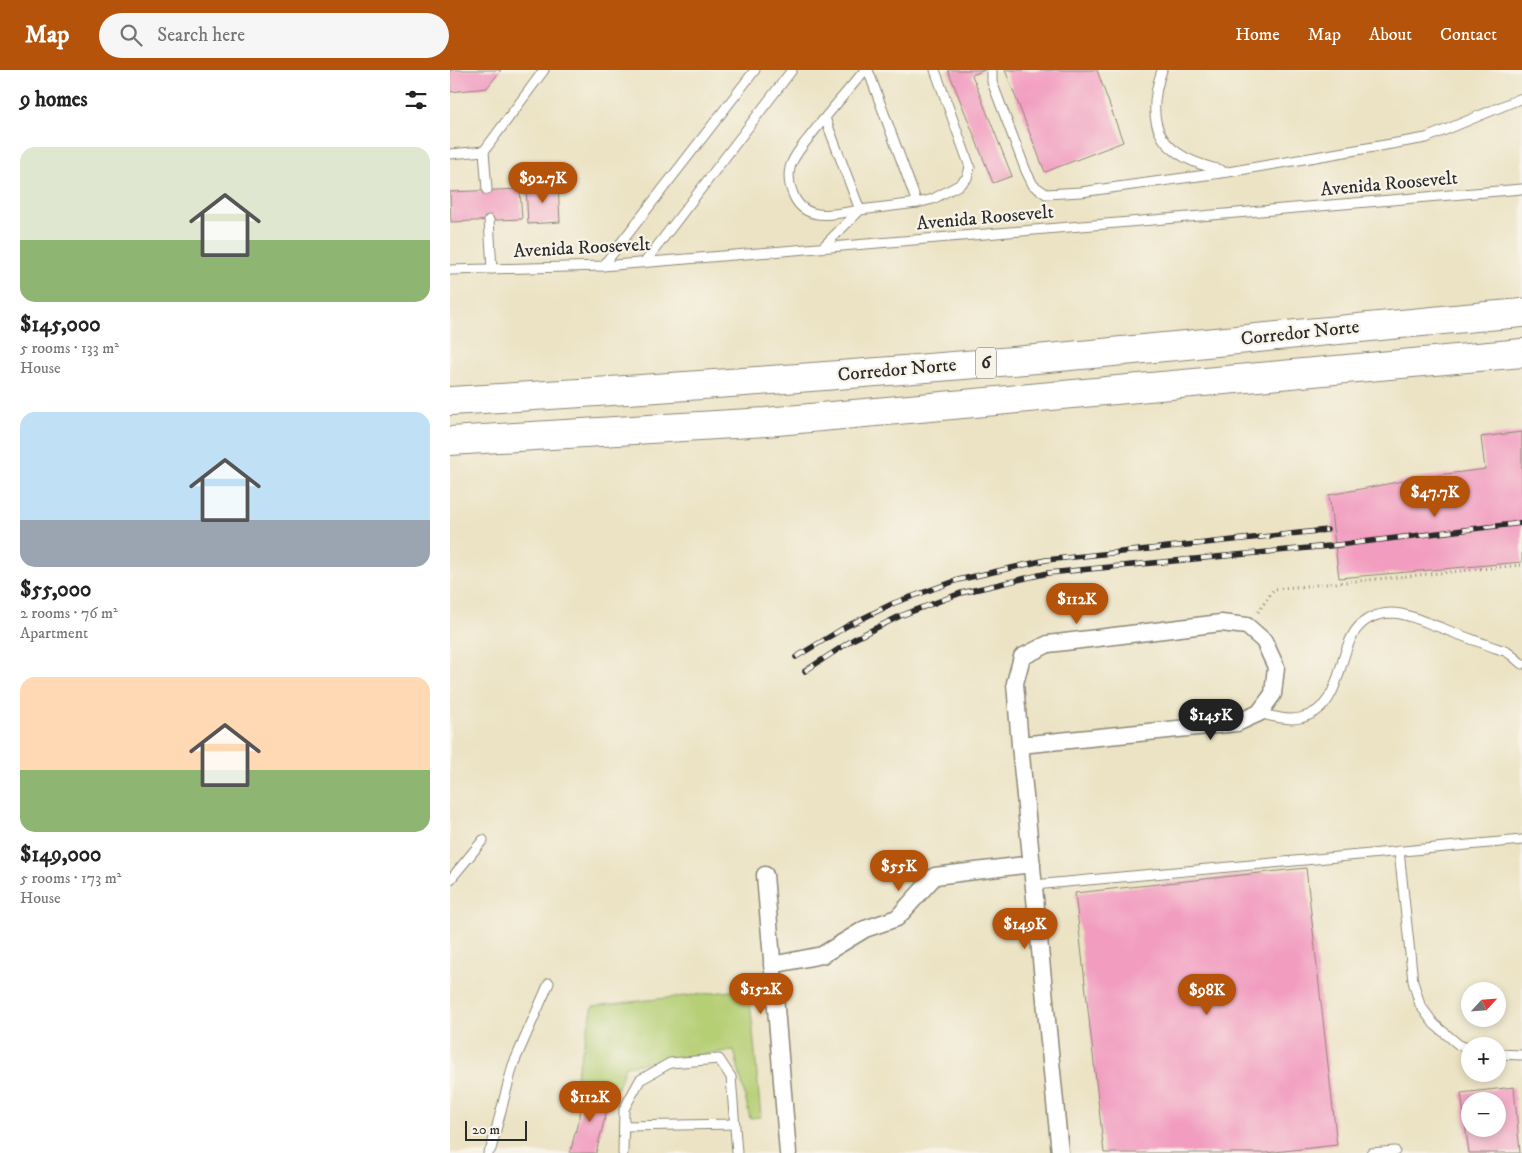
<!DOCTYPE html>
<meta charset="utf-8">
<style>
body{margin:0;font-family:"IM FELL DW Pica",serif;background:#f6f6f6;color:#222;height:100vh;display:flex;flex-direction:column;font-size:19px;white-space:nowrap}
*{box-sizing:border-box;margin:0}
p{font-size:16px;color:#767676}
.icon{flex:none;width:28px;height:28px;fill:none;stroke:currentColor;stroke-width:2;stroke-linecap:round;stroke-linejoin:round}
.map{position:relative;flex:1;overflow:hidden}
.side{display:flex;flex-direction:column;background:#fff;width:450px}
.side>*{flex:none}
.needle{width:32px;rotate:64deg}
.tools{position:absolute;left:1011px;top:912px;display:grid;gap:10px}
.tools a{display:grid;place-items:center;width:45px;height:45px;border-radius:50%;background:#fff;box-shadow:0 2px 8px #0003;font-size:25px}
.scale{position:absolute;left:15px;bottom:12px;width:62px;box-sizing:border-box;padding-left:5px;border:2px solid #2b2b2b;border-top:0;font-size:14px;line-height:18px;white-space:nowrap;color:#2b2b2b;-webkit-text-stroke:4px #f7f3e8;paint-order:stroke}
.price{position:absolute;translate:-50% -42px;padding:0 11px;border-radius:18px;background:#b45309;color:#fff;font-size:16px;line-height:32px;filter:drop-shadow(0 1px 2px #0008)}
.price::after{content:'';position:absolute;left:50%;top:30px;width:15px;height:11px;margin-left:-8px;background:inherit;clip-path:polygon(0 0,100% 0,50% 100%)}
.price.active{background:#222;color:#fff}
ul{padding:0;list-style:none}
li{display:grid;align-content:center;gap:10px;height:265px;padding:0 20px}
li span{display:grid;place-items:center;height:155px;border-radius:15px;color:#555}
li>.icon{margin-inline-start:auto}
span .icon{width:90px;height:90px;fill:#fffc;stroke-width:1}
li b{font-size:21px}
h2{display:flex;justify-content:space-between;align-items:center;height:60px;padding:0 20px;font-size:21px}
header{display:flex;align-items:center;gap:30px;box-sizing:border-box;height:70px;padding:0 25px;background:#b45309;color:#fff}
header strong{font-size:24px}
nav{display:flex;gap:28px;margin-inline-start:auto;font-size:18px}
.search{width:350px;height:45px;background:#f6f6f6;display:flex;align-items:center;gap:12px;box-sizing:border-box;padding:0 18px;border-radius:28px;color:#767676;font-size:19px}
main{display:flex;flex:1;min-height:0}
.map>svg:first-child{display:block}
.green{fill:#b5cf75;stroke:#707d50}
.building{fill:#f29dc0;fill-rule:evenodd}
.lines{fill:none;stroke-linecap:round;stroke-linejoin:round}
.lane-casing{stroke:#8c8778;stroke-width:11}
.street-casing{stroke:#8c8778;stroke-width:19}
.highway-casing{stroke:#8c8778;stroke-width:30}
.path{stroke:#8c8778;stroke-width:3;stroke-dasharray:1 4;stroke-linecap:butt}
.lane{stroke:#fff;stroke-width:9}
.street{stroke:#fff;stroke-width:16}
.highway{stroke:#fff;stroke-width:28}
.rail-casing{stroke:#2b2b2b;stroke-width:5.5}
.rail{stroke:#f7f3e8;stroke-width:4;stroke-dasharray:11;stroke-linecap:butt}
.labels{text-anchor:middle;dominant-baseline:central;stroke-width:4.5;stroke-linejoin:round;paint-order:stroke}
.shield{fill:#f7f3e8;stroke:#686764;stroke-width:1}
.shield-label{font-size:18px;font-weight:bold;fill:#2b2b2b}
.street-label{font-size:19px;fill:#2b2b2b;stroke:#f7f3e8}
</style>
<header>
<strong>Map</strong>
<div class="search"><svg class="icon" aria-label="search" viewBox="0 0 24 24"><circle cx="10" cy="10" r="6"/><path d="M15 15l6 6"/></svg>Search here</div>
<nav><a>Home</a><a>Map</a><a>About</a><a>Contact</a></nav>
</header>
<main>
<section class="side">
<h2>9 homes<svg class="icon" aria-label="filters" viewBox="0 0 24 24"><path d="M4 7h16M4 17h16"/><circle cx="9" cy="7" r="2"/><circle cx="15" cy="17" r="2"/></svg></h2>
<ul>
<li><span style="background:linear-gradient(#dfe7d0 60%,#8fb573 0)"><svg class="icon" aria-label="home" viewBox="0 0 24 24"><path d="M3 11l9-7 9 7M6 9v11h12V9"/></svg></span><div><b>$145,000</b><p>5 rooms · 133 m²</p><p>House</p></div></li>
<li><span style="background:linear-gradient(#bfe0f5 70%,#9aa5b1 0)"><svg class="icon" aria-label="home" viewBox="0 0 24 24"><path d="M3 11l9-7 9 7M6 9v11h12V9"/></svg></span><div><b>$55,000</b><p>2 rooms · 76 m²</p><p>Apartment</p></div></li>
<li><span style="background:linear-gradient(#ffd9b3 60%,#8fb573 0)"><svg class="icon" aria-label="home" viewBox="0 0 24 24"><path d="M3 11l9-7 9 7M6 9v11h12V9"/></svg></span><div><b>$149,000</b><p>5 rooms · 173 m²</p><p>House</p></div></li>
</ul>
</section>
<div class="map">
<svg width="1072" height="1083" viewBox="0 0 1072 1083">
<rect width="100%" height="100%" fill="#f7f3e8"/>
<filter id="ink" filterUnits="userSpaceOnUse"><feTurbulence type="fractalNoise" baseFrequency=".02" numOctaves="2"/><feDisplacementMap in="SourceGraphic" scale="10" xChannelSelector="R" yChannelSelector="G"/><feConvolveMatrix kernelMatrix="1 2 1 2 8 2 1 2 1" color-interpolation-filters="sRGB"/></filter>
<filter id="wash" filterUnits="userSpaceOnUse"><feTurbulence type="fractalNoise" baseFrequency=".0096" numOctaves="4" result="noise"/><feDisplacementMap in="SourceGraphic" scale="20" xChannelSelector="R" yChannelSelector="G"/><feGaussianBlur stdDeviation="1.12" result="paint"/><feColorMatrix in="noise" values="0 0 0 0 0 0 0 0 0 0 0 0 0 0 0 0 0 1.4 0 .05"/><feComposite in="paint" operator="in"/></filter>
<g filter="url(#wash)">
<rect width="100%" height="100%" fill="#ece3c4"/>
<polygon class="green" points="299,919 311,1047 300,1048 284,980 175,996 168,1018 125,1010 143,936"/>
<g id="blocks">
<g class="building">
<polygon points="0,0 51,0 37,18 0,22"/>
<polygon points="498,0 535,0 522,5 562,106 543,113"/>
<polygon points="555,0 647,0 673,72 595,102"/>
<polygon points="108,114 110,152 78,154 76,115"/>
<polygon points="70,119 72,149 1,152 0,122"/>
<polygon points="1072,362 1072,492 889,508 879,425 974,407 1035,399 1031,367"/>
<polygon points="856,798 887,1075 816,1083 654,1083 625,823"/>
<path d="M1064,1017L1070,1083H1019L1011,1023ZM1020,1031H1048V1059H1020Z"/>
<polygon points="136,1020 160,1027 146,1083 120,1083"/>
</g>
</g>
</g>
<g filter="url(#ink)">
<use href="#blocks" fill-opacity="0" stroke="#8c8778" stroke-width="1"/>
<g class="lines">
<defs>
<g id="lane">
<polyline points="418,0 467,133"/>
<polyline points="542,0 542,12 576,101 583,115 596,124 631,122 778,102 976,68 1072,28"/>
<path d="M712,0C692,59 713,87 771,100"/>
<path d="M375,48L410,140C385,144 354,153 343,124C339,115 338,107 340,98C343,86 354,74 361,65C378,43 397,22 415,0"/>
<polyline points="34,81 37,120"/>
<polyline points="0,84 34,81 94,0"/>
<polyline points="39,150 42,199"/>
<polyline points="373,177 410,140 467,133 483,129 509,115 517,108 520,97 485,0"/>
<polyline points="195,192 342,0"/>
<polyline points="153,196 305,0"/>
<polyline points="0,200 153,196 1072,119"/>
<path d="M809,643C821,646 837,651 850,648C909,635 874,546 941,543C958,543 976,553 992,558C1006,564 1021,569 1035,574C1042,577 1050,579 1057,582C1062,585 1067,590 1072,594"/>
<polyline points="949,781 963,911 970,935 984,954 1009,975 1020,979"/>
<polyline points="0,810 33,770"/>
<polyline points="584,815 1072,770"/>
<polyline points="1048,984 1072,985"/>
<polyline points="174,1056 285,1054"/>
<polyline points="38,1083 41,1079 63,995 99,913"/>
<polyline points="173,1083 174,1039 190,1010 220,993 269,989 281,1007 287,1083"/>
<polyline points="921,1083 945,1081"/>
</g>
<g id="street">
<polyline points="570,675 787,653 809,643 823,624 826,597 814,571 797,556 771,553 598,574 572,587 565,613 570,675 610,1083"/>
<polyline points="315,805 338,1083"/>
<polyline points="322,895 372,885 415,859 447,848 485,806 582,794"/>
</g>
<g id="highway">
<path d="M0,331C203,319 406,305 609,287C764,273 918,256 1072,243"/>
<polyline points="0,371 316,352 1072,283"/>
</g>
</defs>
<use href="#lane" class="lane-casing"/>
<use href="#street" class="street-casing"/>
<use href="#highway" class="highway-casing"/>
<polyline class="path" points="808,542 824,519 1072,495"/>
<use href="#lane" class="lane"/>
<use href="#street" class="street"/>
<use href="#highway" class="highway"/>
<defs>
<g id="rail">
<polyline points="346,587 397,556 444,533 508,510 596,490 877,460"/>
<polyline points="355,601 404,569 450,546 511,523 598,503 879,476 1072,453"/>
</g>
</defs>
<use href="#rail" class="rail-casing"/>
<use href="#rail" class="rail"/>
</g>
</g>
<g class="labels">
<rect class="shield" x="526" y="277.5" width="20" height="31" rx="4"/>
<g class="shield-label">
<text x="536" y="293">6</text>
</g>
<g class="street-label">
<text transform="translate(939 114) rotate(-5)">Avenida Roosevelt</text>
<text transform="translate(535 148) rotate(-5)">Avenida Roosevelt</text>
<text transform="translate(132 178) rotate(-3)">Avenida Roosevelt</text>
<text transform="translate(850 263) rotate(-6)">Corredor Norte</text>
<text transform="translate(447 300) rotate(-5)">Corredor Norte</text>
</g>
</g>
</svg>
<div class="tools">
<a><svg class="needle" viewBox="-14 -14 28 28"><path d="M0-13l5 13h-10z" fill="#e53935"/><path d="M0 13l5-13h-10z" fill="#767676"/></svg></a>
<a>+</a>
<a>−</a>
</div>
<div class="scale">20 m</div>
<b class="price" style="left:93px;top:134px">$92.7K</b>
<b class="price" style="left:985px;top:448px">$47.7K</b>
<b class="price" style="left:627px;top:555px">$112K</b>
<b class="price active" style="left:761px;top:671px">$145K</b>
<b class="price" style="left:449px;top:822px">$55K</b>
<b class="price" style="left:575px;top:880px">$149K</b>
<b class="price" style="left:311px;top:945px">$152K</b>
<b class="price" style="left:757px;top:946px">$98K</b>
<b class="price" style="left:140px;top:1053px">$112K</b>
</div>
</main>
